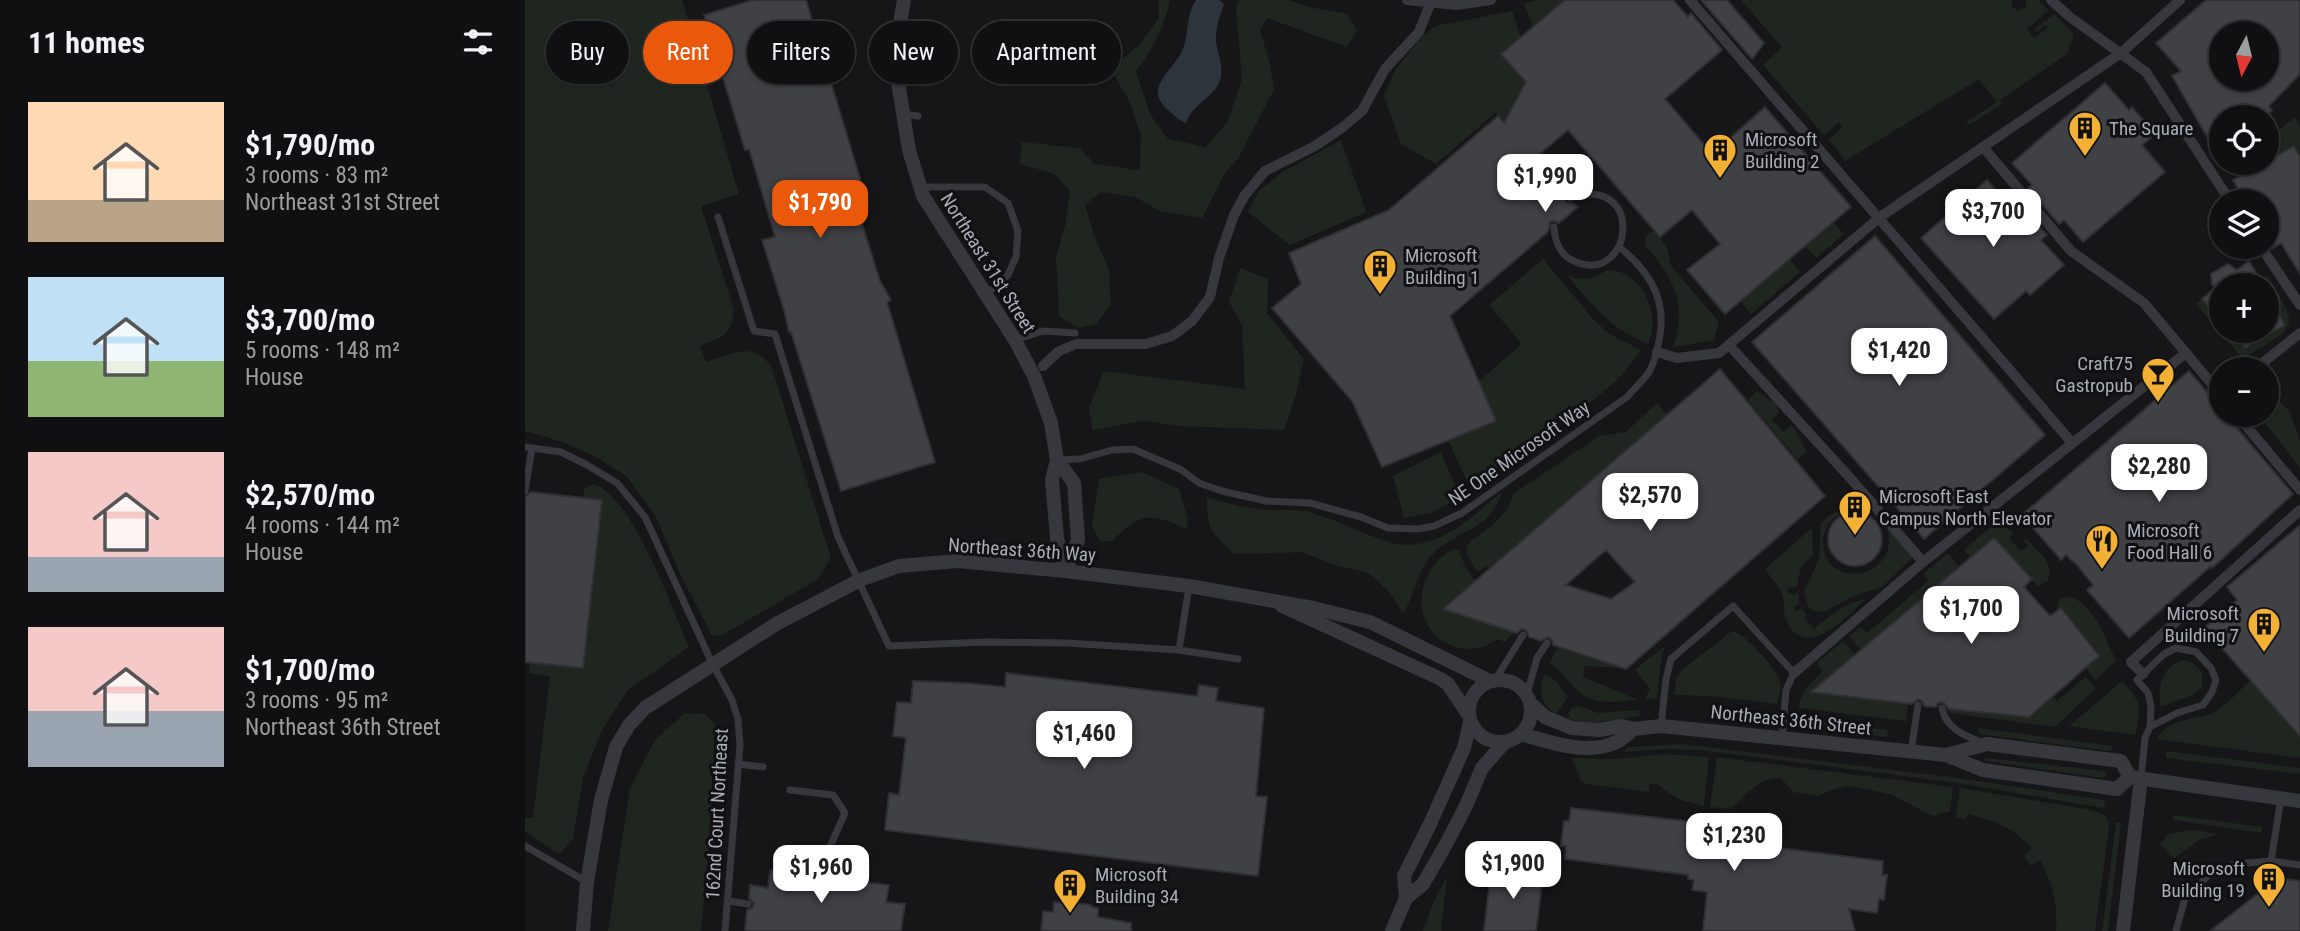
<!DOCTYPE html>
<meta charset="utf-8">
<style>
body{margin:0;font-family:"Roboto Condensed",sans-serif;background:#1e1e20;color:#f1f3f6;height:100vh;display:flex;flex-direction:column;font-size:26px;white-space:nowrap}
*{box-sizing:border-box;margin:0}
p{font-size:23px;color:#9c9d9f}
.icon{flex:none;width:38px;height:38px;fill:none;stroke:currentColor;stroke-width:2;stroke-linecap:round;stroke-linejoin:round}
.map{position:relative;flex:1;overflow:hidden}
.side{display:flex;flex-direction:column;background:#101012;width:525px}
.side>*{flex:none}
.guide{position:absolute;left:21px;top:21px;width:665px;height:63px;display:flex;gap:14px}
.needle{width:46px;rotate:187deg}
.fabs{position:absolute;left:1684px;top:21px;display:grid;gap:14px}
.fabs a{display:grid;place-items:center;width:70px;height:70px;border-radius:50%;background:#101012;box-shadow:0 2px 5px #0004,0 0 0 2px #303032;font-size:35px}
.price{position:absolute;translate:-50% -60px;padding:0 16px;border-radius:14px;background:#fff;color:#222;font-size:23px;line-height:46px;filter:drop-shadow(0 2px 4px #0008)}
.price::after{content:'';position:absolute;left:50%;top:42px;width:21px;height:16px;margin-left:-10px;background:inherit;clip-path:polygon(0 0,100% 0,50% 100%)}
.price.selected{background:#ea580c;color:#fff}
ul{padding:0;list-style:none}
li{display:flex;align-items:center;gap:21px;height:175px;padding:0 28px}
li span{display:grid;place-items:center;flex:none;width:196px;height:140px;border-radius:0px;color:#555}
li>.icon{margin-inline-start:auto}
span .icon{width:84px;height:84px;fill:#fffc;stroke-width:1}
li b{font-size:30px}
h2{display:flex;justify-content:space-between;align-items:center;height:84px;padding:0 28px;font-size:30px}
.pill{padding:0 24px;border-radius:32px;background:#101012;box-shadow:0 2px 5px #0004,0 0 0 2px #303032;font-size:24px;line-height:63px}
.pill.selected{background:#ea580c;color:#fff}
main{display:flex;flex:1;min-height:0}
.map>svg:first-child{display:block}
.green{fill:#1e261f}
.water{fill:#2c353c}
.building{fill:#404145;stroke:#303034;stroke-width:2;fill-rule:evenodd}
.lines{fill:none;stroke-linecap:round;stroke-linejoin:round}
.service{stroke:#37383d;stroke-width:7}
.pedestrian{stroke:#37383d;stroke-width:10}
.minor{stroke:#37383d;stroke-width:14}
.labels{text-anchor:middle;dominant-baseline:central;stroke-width:6;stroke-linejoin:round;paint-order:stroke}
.poi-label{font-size:19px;fill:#a8adb8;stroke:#111113;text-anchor:start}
.street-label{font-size:19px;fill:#a8adb8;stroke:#111113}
</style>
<main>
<section class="side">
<h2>11 homes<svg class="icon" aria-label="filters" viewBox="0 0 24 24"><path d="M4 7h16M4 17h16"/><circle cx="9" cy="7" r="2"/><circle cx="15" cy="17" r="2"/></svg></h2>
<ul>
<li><span style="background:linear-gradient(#ffd9b3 70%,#b9a48a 0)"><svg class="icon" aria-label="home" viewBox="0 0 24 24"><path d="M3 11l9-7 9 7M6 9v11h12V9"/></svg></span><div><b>$1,790/mo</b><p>3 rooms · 83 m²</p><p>Northeast 31st Street</p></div></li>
<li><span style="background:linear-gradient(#bfe0f5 60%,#8fb573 0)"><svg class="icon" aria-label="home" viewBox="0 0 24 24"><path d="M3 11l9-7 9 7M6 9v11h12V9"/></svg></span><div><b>$3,700/mo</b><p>5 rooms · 148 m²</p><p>House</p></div></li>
<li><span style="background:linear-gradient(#f6c9c9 75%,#9aa5b1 0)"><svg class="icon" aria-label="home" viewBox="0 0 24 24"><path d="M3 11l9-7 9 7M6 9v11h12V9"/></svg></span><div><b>$2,570/mo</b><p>4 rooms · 144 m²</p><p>House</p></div></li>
<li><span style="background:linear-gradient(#f6c9c9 60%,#9aa5b1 0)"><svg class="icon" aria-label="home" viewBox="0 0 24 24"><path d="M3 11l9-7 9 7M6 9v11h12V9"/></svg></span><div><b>$1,700/mo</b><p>3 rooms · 95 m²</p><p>Northeast 36th Street</p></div></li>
</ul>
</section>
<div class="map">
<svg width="1775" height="931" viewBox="0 0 1775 931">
<rect width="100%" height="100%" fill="#161618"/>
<g class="green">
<path d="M0,0H157L214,194L176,206L209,310C206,337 198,336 175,346L181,362C207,354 229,340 247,368L306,558L293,579L196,636L187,635L157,578L131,517L101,476L71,457L38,442L0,431Z"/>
<path d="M633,0H645C639,29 628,48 611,71L625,114L643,139L680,147L702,123L717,79L711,7L715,0H764L784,7L822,14L832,30L822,47L742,18L735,30L744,60L749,89L714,157L700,173L677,218L635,211L610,197L576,192L560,205L569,235L584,270L586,305L571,324L554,328L534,316L531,256L540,226L545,191L528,173L495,164L497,142L554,148L570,164L615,170L616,136L604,100L585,69L613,46L634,18Z"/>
<polygon points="1011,0 1040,0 1008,27 999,4"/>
<polygon points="1216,0 1487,0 1487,6 1493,11 1501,7 1501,0 1513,0 1524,10 1502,29 1509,38 1523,27 1520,25 1511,32 1510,29 1529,14 1549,34 1542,54 1475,100 1477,104 1444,125 1441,122 1472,102 1454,79 1320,161 1304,139 1318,127 1314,122 1299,135 1238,65 1257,47"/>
<polygon points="987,11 996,37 977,54 1001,82 979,123 970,113 911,164 876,144 859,96 871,69 894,40 910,26"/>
<polygon points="1770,117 1775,127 1775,151 1772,152 1768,146 1741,161 1741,141"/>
<polygon points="816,140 841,212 765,245 723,212 733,192 756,173"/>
<polygon points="1308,222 1319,234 1291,258 1280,246"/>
<path d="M1129,230L1142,247L1146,266L1194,322L1189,341L1148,347C1163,303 1148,278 1120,245L1121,236Z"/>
<path d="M1018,259L1068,319L1086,335L1116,350C1087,395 1040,419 997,449C979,462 962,475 945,488L923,440L954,381L997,344L964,305Z"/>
<polygon points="1265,259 1275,272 1226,314 1215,301"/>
<polygon points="715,268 743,279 742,313 779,359 771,394 759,430 655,426 618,421 568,430 564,408 579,371 720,389 717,325 704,302"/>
<path d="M1082,270C1117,269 1137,316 1123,344C1082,326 1070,308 1042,275C1059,282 1067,279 1082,270Z"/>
<path d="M1743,276C1775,331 1773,324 1721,357L1715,356L1671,304L1677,299L1696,321V331H1705L1721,348L1760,325L1741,290V285H1738L1736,280Z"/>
<polygon points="1741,390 1764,410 1775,441 1775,468 1734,415 1741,415"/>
<polygon points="1232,391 1251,404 1254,413 1247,419 1258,432 1267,425 1282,452 1273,460 1223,400"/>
<polygon points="1132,403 1142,415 964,569 961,566 953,572 941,554 942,546 947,540 970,523 982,509 989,493 1074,436 1101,432"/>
<polygon points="916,452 935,497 907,513 879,518 868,476"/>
<path d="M617,472L654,489L663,520L661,529C627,512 614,513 587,541H575L567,526L574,479Z"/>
<path d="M69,484C108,497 147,609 164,647L103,690L77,730L58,778L48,839L34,854L0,832V818H8L25,676L4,673L5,663L58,668L77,500L58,497L60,488Z"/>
<path d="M978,490C963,535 935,526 907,555C892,571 890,595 878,614L866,594L844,573L809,565L777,552L709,554C685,531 682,531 682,498C700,502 720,508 739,510C755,511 772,508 787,513C811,520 833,531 857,540C907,558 944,520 978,490Z"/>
<path d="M1321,508H1334C1326,512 1314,512 1306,521C1300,527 1297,538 1298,546C1305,594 1378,575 1362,526L1388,557L1357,587L1326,597L1300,612L1288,611L1283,606L1279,592L1294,559L1296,523L1305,515Z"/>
<polygon points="1471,522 1489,533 1484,538 1495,551 1503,546 1499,541 1501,539 1520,558 1525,569 1523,581 1513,586 1469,538 1445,557 1439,550"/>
<path d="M1287,528L1288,555L1275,569L1272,587L1263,588V592L1269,595L1272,592L1274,594V604L1269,608L1272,611L1277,608L1282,615L1279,618L1289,629C1303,617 1322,602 1341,599C1323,615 1282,662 1262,622C1258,614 1260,604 1257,595C1255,584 1243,578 1241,568Z"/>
<path d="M929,549L934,551L940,566L950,581L918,609L989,632L980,642L972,639C946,660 906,646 898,613C892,589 906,559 929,549Z"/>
<polygon points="1423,553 1434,567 1336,650 1324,636 1335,627 1342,633 1403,581 1398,574"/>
<path d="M1540,597C1566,596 1582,641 1591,661L1570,680L1561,668L1574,656L1536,608L1531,611L1534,600Z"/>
<path d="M1207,631C1218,631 1253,670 1255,682C1257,689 1253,697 1252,704L1186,696L1149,695L1151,679L1157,670Z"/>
<path d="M1318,641L1330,655L1287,692L1383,704L1381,721L1274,708C1276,690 1286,683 1298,671L1292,663Z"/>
<polygon points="1141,645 1137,654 1132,698 1120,699 1125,688 1110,670"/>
<path d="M1032,648L1096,668L1060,666L1058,677L1113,700C1093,701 1069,707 1053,691C1042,681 1038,671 1024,664Z"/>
<path d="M1659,660C1673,663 1681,674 1676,688L1669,694L1636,707C1631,688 1638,664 1659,660Z"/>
<path d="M1019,674L1031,681L1043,697L1030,714C1015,702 1014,693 1019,674Z"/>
<polygon points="1561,677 1571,688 1530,727 1424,713 1422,709 1504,717 1528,697 1532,701"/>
<path d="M1726,680L1775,736V758L1632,739C1643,718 1668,721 1687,713C1701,706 1714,691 1726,680Z"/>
<path d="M1597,681C1618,704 1615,705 1611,735L1544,726Z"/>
<polygon points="1053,705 1073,713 1114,710 1115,716 1067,723 1044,719 1045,715 1043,714 1047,707 1050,708"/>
<polygon points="160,713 180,714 190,724 184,840 176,931 83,931 105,788 130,740"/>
<polygon points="1278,720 1363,730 1362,737 1277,726"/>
<polygon points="1453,728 1587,746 1586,751 1453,734"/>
<polygon points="1157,744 1433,778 1580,800 1579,808 1433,783 1175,750 1140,749 1099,752 1103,747"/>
<polygon points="1641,751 1775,768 1775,774 1641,758"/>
<polygon points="1139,754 1184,757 1179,806 1153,799 1132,784 1124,784 1124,792 1062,784 1056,781 1047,758 1091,759"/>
<path d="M1192,757L1428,787L1425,811L1408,816L1365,794L1325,786L1310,789L1293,796L1268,792L1256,778C1236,775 1219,797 1206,809L1185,807Z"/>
<polygon points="1460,758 1581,771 1580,778 1460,761"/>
<path d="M1435,788L1566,810C1577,813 1584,815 1584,828L1570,931H1531C1533,905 1528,883 1515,860L1506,866L1499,856L1507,848C1488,828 1469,820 1442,814L1441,819L1431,817Z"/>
<polygon points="1647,815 1737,827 1737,833 1649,820"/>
<polygon points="1591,823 1596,823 1583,931 1577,931"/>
<polygon points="1666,830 1694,834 1674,840 1649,858 1635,844 1644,834"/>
<polygon points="922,876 916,931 898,931 908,903"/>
</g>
<path class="water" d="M671,0H694L699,4C695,16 690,28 691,42C693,54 699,68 695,80C688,99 667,104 661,123C652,119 646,113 639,106C621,86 648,70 656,53C665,36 660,16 671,0Z"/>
<g class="building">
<polygon points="228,0 281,0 338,188 306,199 334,214 355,281 366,300 362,302 410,462 316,491 266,332 264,332 259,310 237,240 250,237 224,149 220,150 179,15"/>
<polygon points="1040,0 1148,0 1163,17 1166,13 1197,50 1140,99 1187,154 1240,107 1326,207 1200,314 1162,270 1195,244 1167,210 1135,237 1043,130 1010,158 1041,194 1039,198 1041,202 1049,204 1053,207 1034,223 1029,221 1025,222 1023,232 925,316 971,421 857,467 827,401 747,308 776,284 764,253 864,210 973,116 979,123 1001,82 976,54"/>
<polygon points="1176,0 1202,0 1239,43 1227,59"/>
<path d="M1681,0H1775V74L1744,106L1747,111L1737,117H1696V161L1647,76L1656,71L1631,43ZM1696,33H1741V79H1696Z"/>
<polygon points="1580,83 1604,110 1607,107 1630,134 1617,145 1640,172 1558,242 1539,220 1534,224 1503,188 1507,185 1487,163"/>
<polygon points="1769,146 1775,157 1775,274 1756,243 1747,249 1741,241 1741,201 1720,201 1708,180"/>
<polygon points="1462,180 1485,205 1491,199 1522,235 1516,240 1539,265 1505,295 1501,291 1469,319 1396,238"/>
<polygon points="1350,236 1520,435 1399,539 1227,342"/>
<polygon points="1724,261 1738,285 1696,285 1696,320 1677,299 1693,285 1687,285 1686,274 1703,264 1712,270"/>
<polygon points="1741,291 1760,325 1720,348 1705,331 1741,331"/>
<path d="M1195,369L1300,496L1101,669L1028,645L1027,640L1023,637L1016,641L1004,637L1001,630L996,629L992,633L918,609ZM1081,550L1110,582L1086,599L1041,585Z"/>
<polygon points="1664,371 1696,408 1696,415 1701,415 1768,494 1687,568 1686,566 1604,638 1562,590 1568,585 1552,565 1541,555 1536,560 1497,515"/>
<polygon points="6,492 77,500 58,668 0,662 0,497"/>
<circle cx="1330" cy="539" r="27"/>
<polygon points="1775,525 1775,736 1679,628 1712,600 1702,587"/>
<polygon points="1469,538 1507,579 1499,587 1525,616 1536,608 1574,656 1504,717 1424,709 1418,702 1413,703 1411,707 1399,706 1397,701 1393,699 1387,704 1286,692"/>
<polygon points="481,673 672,696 674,685 693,688 691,701 739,708 731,796 742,797 733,876 360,830 364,793 374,795 381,738 368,736 372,702 386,703 388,681 441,683 480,687"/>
<polygon points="1046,808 1169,822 1168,832 1175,833 1174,838 1358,861 1357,875 1362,875 1359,900 1354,899 1352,913 1324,909 1330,931 1178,931 1182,892 1167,890 1169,880 1163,879 1163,875 1040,859 1041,846 1036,846 1039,821 1044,821"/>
<polygon points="981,867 1004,870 1004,875 1018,876 1011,931 959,931 966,870 980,872"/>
<polygon points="245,870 364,885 361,902 380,904 376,931 220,931 222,910 227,908 229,904 224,898 225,885 243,888"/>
<polygon points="1753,878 1775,881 1775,931 1685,931"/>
<polygon points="537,901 566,905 566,907 573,908 573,917 606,923 606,931 516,931 518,911 528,912 529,902 536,903"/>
</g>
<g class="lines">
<g class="service">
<polyline points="378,114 393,116"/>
<polyline points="395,187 460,187 483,203 493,231 491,257 483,275 461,295"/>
<polyline points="193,217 229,331 250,334 313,537 364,646 461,642 541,643 654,650 713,659"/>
<path d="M1029,227C1030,243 1035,256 1051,262C1108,285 1121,173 1045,198"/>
<polyline points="490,340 518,331 550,333"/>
<polyline points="0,447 36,452 62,465 92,483 120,517 187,663 207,700 213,719 215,745 200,931"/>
<path d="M533,460L555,459L587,450L608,449L655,469L674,483L697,491L741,501L785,503L836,517L863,528L893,529L909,526L937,513L1102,397C1109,389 1118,381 1124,372C1130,362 1132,351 1134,341C1143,301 1125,271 1094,247"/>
<polyline points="0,491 7,448"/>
<polyline points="654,650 664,586"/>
<polyline points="970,680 998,635"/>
<polyline points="1002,694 1012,658 1022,643"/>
<path d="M1417,708C1421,729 1440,736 1458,743"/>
<polyline points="1136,726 1141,679 1146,659 1208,606 1269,673 1261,690 1257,738"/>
<polyline points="1386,752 1393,705"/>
<polyline points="213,764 238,767"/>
<polyline points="1616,778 1620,738 1625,727 1626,707 1623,693 1612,680 1639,654 1651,648 1671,652 1686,668 1691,680 1687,692 1678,705 1652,713 1625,727"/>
<polyline points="265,790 308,795 320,813 304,849"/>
<polyline points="0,846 62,882"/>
<polyline points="1746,861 1756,798"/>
<polyline points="203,901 223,904"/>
<polyline points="1651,931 1660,898 1684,875 1709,864 1746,861 1775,865"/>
</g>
<g class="pedestrian">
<polyline points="882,0 931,5 966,0"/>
<path d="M1165,0C1292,148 1421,294 1547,443"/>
<polyline points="1526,0 1545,17 1621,72 1705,201"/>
<polyline points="1458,147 1546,251 1619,303 1661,353"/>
<polyline points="1736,247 1775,305"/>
<polyline points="1204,345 1327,480 1398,562"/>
<polyline points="1132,352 1152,358 1194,353 1355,217 1596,53 1655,0"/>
<polyline points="518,366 534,351 551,344 621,344 647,336 667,321 685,297 694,258 709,215 720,195 740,171 790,146 818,127 837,111 860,69 894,32 905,4"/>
<polyline points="1730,369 1775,333"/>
<polyline points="1712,415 1775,490"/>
<polyline points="1269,673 1398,562 1661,353 1696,395"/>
<polyline points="1618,674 1606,662 1775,510"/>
</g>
<g class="minor">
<polyline points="379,0 376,17 373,82 384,150 398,196 490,340 509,376 526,423 532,460 527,480 532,538 540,571"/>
<polyline points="532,460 549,483 553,540 540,571"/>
<polyline points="757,606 916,679 923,684 943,714"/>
<circle cx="975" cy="711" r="31"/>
<polyline points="1006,704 1020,717 1047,728 1074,730 1097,726 1108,729 1136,726 1421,755 1458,770 1592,789 1605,777"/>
<path d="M996,734C1031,744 1080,762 1108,729"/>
<polyline points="1421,755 1462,744 1596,761 1605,777"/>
<polyline points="1605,777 1775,801"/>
<polyline points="881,898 879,876 905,824 939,748 945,722"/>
<polyline points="58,931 62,882 76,800 91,747 104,725 120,708 251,624 335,580 374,566 433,561 540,571 664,586 788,608 845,622 965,681"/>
<polyline points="867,931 881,898 898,884 920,846 940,808 957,768 980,742"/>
<polyline points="1598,931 1616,778"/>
</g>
</g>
<defs>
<symbol id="building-pin" viewBox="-11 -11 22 30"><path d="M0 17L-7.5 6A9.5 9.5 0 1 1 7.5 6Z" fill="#f2b134" stroke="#111113"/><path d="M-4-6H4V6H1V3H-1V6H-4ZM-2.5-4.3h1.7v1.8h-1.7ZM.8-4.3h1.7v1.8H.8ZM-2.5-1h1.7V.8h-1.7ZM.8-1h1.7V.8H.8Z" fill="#111"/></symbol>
<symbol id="bar-pin" viewBox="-11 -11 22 30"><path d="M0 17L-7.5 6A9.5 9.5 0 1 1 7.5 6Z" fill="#f2b134" stroke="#111113"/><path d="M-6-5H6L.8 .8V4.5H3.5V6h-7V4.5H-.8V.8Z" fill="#111"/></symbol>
<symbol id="restaurant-pin" viewBox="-11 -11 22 30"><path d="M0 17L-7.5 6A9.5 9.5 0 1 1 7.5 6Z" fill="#f2b134" stroke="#111113"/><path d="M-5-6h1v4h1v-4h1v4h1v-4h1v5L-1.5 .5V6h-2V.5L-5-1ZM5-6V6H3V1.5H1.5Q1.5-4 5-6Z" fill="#111"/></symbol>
</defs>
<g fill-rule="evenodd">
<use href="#building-pin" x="1541" y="109" width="38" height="52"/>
<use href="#building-pin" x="1176" y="131" width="38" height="52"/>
<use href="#building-pin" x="836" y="247" width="38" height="52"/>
<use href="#bar-pin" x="1614" y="355" width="38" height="52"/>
<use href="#building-pin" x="1311" y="488" width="38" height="52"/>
<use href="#restaurant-pin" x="1558" y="522" width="38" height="52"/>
<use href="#building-pin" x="1720" y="605" width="38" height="52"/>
<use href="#building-pin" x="1725" y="860" width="38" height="52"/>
<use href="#building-pin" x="526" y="866" width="38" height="52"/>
</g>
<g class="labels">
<g class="poi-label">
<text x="1584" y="128">The Square</text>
<text x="1220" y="139">Microsoft<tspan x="1220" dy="22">Building 2</tspan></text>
<text x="880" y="255">Microsoft<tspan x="880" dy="22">Building 1</tspan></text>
<text x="1608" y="363" text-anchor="end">Craft75<tspan x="1608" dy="22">Gastropub</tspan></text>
<text x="1354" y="496">Microsoft East<tspan x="1354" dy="22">Campus North Elevator</tspan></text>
<text x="1602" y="530">Microsoft<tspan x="1602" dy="22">Food Hall 6</tspan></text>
<text x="1714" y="613" text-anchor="end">Microsoft<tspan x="1714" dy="22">Building 7</tspan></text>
<text x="1720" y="868" text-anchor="end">Microsoft<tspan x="1720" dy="22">Building 19</tspan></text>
<text x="570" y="874">Microsoft<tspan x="570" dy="22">Building 34</tspan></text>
</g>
<g class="street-label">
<text transform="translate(463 263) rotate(58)">Northeast 31st Street</text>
<text transform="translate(994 453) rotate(-35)">NE One Microsoft Way</text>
<text transform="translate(497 550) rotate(4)">Northeast 36th Way</text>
<text transform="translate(1266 720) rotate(6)">Northeast 36th Street</text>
<text transform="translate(192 814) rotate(-87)">162nd Court Northeast</text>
</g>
</g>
</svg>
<div class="fabs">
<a><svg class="needle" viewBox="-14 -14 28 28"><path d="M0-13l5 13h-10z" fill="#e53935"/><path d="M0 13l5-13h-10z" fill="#9c9d9f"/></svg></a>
<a><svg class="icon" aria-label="locate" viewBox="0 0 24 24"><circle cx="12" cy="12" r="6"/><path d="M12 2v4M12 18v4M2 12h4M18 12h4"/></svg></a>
<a><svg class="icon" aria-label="layers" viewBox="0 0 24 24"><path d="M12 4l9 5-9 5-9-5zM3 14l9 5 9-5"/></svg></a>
<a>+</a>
<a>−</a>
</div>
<b class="price" style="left:1020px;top:214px">$1,990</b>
<b class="price selected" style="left:295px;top:240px">$1,790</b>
<b class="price" style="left:1468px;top:249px">$3,700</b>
<b class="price" style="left:1374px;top:388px">$1,420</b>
<b class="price" style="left:1634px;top:504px">$2,280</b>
<b class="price" style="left:1125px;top:533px">$2,570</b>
<b class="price" style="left:1446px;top:646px">$1,700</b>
<b class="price" style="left:559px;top:771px">$1,460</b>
<b class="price" style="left:1209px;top:873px">$1,230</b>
<b class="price" style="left:988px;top:901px">$1,900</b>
<b class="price" style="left:296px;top:905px">$1,960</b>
<div class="guide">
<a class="pill">Buy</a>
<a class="pill selected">Rent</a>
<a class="pill">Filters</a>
<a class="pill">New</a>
<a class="pill">Apartment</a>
</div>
</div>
</main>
